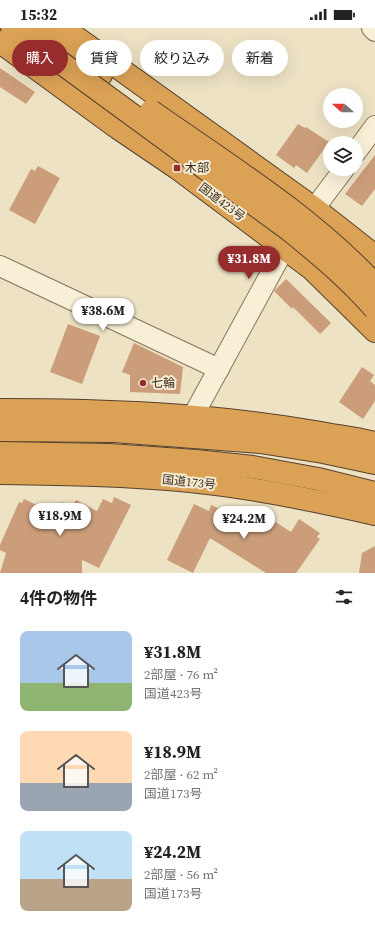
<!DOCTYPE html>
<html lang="ja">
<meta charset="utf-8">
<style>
body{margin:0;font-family:"Source Serif 4","Noto Sans JP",serif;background:#f2f2f2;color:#222;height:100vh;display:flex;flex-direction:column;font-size:15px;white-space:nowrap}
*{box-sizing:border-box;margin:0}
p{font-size:13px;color:#767676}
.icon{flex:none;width:22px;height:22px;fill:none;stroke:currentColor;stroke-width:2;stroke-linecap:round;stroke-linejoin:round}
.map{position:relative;height:545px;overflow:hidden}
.drawer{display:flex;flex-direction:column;background:#fff;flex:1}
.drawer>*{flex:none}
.hud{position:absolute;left:12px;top:12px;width:351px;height:36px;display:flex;gap:8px}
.needle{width:26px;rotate:291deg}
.controls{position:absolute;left:323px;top:60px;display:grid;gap:8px}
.controls a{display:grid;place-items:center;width:40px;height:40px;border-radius:50%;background:#fff;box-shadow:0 4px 16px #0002;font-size:20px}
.price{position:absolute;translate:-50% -34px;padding:0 9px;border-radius:14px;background:#fff;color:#222;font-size:13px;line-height:26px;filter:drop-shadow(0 1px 2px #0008)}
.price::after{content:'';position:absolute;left:50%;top:24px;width:12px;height:9px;margin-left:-6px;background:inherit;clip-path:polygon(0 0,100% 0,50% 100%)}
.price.on{background:#962c2c;color:#fff}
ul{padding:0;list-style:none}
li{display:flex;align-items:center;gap:12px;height:100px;padding:0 20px}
li span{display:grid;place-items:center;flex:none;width:112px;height:80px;border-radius:8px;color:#555}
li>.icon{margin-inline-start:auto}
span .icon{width:48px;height:48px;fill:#fffc;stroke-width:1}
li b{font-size:17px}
h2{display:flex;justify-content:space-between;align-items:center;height:48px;padding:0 20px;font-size:17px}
.pill{padding:0 14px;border-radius:18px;background:#fff;box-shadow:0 4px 16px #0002;font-size:14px;line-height:36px}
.pill.on{background:#962c2c;color:#fff}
.status{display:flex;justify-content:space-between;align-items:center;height:28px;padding:0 20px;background:#fff;direction:ltr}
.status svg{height:11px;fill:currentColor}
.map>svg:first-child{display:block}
.building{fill:#cb9d7a}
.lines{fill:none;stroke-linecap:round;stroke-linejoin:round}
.street-casing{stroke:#88735b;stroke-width:22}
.highway-casing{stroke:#56412f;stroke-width:24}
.street{stroke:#f8efd7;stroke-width:20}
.highway{stroke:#dba256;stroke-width:22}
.highway-bridge-casing{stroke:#56412f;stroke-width:24;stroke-linecap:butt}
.highway-bridge{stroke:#dba256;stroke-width:22}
.poi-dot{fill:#962c2c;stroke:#f5ecd3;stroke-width:1.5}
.labels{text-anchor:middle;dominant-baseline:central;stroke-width:4;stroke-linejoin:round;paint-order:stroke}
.poi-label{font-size:12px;fill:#382b1e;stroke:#f5ecd3;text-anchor:start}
.street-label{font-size:12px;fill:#382b1e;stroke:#f5ecd3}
</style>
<div class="status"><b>15:32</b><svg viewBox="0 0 49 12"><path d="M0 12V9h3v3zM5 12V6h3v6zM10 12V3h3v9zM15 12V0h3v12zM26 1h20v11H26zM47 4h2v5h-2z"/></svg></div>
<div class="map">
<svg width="375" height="545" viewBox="0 0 375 545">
<rect width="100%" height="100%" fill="#ede2c4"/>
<g class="building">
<polygon points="0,40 35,64 26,76 0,59"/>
<polygon points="298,96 305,100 306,99 329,114 307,145 296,137 294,140 276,127"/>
<polygon points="375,127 375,161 362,178 345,166"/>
<polygon points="38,138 60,150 35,196 9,182 31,141 35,143"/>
<polygon points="286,251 331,295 320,306 293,279 292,281 274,263"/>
<polygon points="68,296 100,308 82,356 50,344"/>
<polygon points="134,315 183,339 180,366 130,364 130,347 122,344"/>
<polygon points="362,339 374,347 370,353 375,357 375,373 363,391 339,374"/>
<polygon points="114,469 131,477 99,540 82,532 82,545 0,545 6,525 0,522 0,517 19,474 22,475 24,471 56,486 61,474 72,479 76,472 97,483 103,471 112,475"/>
<polygon points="194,476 209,483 211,477 239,490 244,481 250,485 251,482 259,487 260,484 291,504 299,491 320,505 317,509 320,511 296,545 266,545 210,510 193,545 167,532"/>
<polygon points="375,518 375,545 359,545 362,525"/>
</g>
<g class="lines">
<defs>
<g id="street">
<polyline points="372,0 375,3"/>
<polyline points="356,124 375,98"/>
<polyline points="0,238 219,341"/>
<polyline points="193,388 284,221 344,141"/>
</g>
<g id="highway">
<polyline points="12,0 46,24"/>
<polyline points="35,0 101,47"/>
<polyline points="63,0 315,181 375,228"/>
<polyline points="0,14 118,100 177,140 312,241 375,303"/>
<path d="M0,382C106,382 211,386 315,404C335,408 355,410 375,415"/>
<polyline points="0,402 114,403 260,414 323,424 375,435"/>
<polyline points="0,425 109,427 196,433 253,439 318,451 375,465"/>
<path d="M0,445C64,446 127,447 190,453C252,459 314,472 375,486"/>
</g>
</defs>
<use href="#street" class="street-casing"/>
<use href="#highway" class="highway-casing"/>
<use href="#street" class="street"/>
<use href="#highway" class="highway"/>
<defs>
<g id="highway-bridge">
<path d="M60,34L288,201C319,226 349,251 375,281"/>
<path d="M151,83C228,137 311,188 375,257"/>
</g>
</defs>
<use href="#highway-bridge" class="highway-bridge-casing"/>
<use href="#highway-bridge" class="highway-bridge"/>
</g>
<g class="poi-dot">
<rect x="173" y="136" width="8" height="8" rx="2"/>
<circle cx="143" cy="355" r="4"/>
</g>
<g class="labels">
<g class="poi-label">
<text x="185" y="140">木部</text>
<text x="151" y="355">七輪</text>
</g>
<g class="street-label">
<text transform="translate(222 174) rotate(37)">国道423号</text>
<text transform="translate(189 454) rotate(6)">国道173号</text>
</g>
</g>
</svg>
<div class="controls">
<a><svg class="needle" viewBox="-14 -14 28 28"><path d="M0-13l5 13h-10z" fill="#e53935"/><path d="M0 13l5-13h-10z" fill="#767676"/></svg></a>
<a><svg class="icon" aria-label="layers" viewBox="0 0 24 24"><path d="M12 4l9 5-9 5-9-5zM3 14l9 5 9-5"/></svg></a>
</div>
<b class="price on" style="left:249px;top:252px">¥31.8M</b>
<b class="price" style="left:103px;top:304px">¥38.6M</b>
<b class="price" style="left:60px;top:509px">¥18.9M</b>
<b class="price" style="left:244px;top:512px">¥24.2M</b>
<div class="hud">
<a class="pill on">購入</a>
<a class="pill">賃貸</a>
<a class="pill">絞り込み</a>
<a class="pill">新着</a>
</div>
</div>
<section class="drawer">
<h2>4件の物件<svg class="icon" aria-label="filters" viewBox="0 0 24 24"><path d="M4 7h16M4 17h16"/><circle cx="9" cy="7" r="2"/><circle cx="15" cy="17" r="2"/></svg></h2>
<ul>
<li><span style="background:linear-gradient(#a9c7e8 65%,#8fb573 0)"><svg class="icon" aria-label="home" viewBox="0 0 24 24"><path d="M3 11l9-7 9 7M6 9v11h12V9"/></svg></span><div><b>¥31.8M</b><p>2部屋 · 76 m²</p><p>国道423号</p></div></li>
<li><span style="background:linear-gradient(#ffd9b3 65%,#9aa5b1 0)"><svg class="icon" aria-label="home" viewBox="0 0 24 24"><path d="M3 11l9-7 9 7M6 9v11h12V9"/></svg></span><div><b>¥18.9M</b><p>2部屋 · 62 m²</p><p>国道173号</p></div></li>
<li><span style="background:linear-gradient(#bfe0f5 60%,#b9a48a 0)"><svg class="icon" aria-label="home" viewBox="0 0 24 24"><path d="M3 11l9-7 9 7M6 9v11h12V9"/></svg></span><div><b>¥24.2M</b><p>2部屋 · 56 m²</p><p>国道173号</p></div></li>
</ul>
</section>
